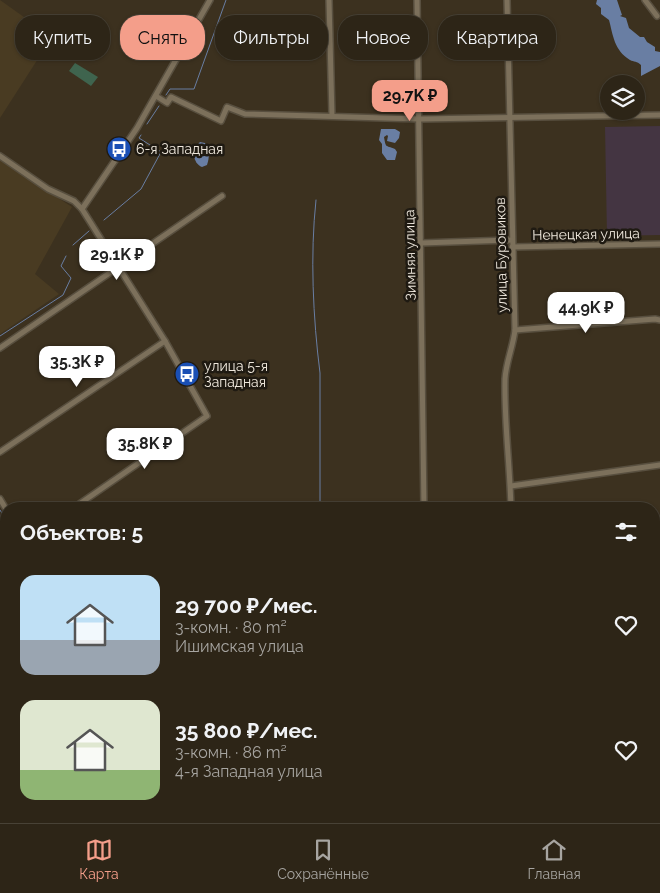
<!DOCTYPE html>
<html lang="ru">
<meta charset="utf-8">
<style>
body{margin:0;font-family:Raleway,sans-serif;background:#352d20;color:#f1f3f6;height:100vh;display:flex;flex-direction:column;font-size:19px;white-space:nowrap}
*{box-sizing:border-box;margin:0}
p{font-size:16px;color:#a7a5a1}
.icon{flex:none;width:28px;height:28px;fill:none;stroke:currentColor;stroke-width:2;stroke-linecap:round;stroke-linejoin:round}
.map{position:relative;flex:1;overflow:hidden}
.sheet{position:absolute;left:0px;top:502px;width:660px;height:321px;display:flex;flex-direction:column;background:#2d2517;border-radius:20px 20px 0 0;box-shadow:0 1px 4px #0004,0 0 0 1px #484236}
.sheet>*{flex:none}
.top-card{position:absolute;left:15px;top:15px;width:630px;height:45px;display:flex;gap:10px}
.tools{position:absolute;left:600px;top:75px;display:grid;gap:10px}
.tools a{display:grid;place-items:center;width:45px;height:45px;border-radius:50%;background:#2d2517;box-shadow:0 1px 4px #0004,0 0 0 1px #484236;font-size:25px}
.price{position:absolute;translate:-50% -42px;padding:0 11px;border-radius:10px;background:#fff;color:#222;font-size:16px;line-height:32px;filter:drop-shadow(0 1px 2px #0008)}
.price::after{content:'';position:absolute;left:50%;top:30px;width:15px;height:11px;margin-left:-8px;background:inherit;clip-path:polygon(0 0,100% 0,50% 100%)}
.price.active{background:#f49e8a;color:#111}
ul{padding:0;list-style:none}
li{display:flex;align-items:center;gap:15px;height:125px;padding:0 20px}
li span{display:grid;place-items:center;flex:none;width:140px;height:100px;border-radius:15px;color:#555}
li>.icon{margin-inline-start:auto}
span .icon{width:60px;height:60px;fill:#fffc;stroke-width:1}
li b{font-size:21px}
h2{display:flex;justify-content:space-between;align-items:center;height:60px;padding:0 20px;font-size:21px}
.chip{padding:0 18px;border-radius:20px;background:#2d2517;box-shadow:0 1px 4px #0004,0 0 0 1px #484236;font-size:18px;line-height:45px}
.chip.active{background:#f49e8a;color:#111}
.tab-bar{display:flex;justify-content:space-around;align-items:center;height:70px;border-top:1px solid #484236;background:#2d2517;font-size:14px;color:#a7a5a1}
.tab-bar a{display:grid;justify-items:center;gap:2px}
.tab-bar .active{color:#f49e8a}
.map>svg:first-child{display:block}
.built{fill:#493b22}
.education{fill:#443542}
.green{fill:#3f644e}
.water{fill:#697ea3}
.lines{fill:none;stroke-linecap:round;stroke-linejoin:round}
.stream{stroke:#697ea3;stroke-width:1}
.street-casing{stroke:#584f3f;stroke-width:8}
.street{stroke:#7c705b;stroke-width:5}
.labels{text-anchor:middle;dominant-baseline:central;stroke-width:5;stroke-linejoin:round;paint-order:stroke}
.poi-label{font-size:14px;fill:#efe8dd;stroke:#1f1a12;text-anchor:start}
.street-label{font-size:14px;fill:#efe8dd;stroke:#1f1a12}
</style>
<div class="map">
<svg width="660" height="823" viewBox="0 0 660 823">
<rect width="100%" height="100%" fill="#3c311f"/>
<g class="built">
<polygon points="0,0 52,37 0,118"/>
<polygon points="0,160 72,207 35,274 59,294 0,334"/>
</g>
<polygon class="education" points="660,126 660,235 607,236 605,127"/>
<g class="green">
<polygon points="75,63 98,77 91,86 69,71"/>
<polygon points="660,543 660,760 654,762 654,544"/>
<polygon points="313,818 417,818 391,823 313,823"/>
</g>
<g class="water">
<path d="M597,0H617L622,15L620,16L626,18L629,28L640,37H644L647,42L655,47V51L660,52V66L641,76V65C637,61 634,62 630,60C614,50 613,35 609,20L601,14V8L596,4Z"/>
<polygon points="384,24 388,27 388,53 380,56 372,49 369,35 374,27 381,26"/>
<path d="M381,129H395L400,132L399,138L395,143L387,141L388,136L387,135L384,137C386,148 385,145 395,149L397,152L395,160H387L382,153V144L379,140Z"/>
<path d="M200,142L205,143C209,151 210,156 207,165L202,167C192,163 192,149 200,142Z"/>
</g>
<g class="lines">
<g class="stream">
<polyline points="166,95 170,89 194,89 226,0"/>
<polyline points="147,124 159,106"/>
<path d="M316,200C310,255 313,318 320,373V509"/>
<polyline points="104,220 141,189 161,152 139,138 141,135"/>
<polyline points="73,245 89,231"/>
<polyline points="0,336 63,295 71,278 61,266 66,256"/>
<polyline points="0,510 6,520"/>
<polyline points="654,539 660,538"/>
<polyline points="213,818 217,823"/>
<polyline points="265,823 265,818"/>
</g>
<defs>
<g id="street">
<polyline points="329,0 332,116"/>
<polyline points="417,0 424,509"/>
<path d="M507,0L515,330C513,347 506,362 505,379C504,422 510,465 511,509"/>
<polyline points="645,0 657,16"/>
<polyline points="156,96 167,103 171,97 221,121 227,107 245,114 420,119 660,115"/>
<polyline points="0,156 48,189 74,201 82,209 165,341 207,416 72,509"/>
<polyline points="82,209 137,128 210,0"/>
<polyline points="421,243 512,240"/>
<polyline points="512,247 660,244"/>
<polyline points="515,330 655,319 660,320"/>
<polyline points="0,348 222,196"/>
<polyline points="0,452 165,341"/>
<polyline points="511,486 660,465"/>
<polyline points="0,499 6,509"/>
<polyline points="654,535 660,534"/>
<polyline points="0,605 6,613"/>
<polyline points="654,620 660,663"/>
<polyline points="0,701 6,697"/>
<polyline points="654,769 660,767"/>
<polyline points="0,803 6,798"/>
<polyline points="154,818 158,823"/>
<polyline points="222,818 226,823"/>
<polyline points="309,818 309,823"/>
<polyline points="353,818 354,823"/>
<polyline points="386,818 387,823"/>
<polyline points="581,818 585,823"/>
<polyline points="116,823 124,818"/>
<polyline points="420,823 443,818"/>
</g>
</defs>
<use href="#street" class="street-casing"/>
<use href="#street" class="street"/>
</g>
<defs>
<symbol id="bus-disc" viewBox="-11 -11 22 22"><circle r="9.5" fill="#1a4fb4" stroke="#1f1a12"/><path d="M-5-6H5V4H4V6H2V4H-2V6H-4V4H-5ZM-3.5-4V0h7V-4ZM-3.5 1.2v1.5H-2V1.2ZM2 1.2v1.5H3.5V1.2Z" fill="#fff"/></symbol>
</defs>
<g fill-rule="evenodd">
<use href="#bus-disc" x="105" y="135" width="28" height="28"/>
<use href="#bus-disc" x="173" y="360" width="28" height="28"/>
</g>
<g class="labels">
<g class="poi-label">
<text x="136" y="149">6-я Западная</text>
<text x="204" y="366">улица 5-я<tspan x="204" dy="16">Западная</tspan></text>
</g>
<g class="street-label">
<text transform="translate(586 234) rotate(-1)">Ненецкая улица</text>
<text transform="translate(410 255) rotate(-91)">Зимняя улица</text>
<text transform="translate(501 255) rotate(-91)">улица Буровиков</text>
</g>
</g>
</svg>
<div class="tools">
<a><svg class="icon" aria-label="layers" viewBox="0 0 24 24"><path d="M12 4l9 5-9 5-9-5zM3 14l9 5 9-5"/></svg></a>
</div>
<b class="price active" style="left:410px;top:122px">29.7K ₽</b>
<b class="price" style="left:117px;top:281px">29.1K ₽</b>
<b class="price" style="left:586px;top:334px">44.9K ₽</b>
<b class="price" style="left:77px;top:388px">35.3K ₽</b>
<b class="price" style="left:145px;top:470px">35.8K ₽</b>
<div class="top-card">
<a class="chip">Купить</a>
<a class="chip active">Снять</a>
<a class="chip">Фильтры</a>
<a class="chip">Новое</a>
<a class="chip">Квартира</a>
</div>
<section class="sheet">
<h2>Объектов: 5<svg class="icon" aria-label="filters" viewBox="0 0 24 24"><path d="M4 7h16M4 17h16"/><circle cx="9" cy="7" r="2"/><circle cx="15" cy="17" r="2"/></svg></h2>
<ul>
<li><span style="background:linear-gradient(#bfe0f5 65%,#9aa5b1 0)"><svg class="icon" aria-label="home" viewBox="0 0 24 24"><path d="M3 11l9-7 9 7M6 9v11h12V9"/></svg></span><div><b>29 700 ₽/мес.</b><p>3-комн. · 80 m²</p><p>Ишимская улица</p></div><svg class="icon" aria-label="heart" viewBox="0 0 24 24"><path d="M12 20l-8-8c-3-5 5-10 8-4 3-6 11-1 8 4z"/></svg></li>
<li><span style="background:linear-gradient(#dfe7d0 70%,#8fb573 0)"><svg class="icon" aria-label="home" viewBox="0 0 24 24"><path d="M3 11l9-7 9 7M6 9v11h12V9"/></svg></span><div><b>35 800 ₽/мес.</b><p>3-комн. · 86 m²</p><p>4-я Западная улица</p></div><svg class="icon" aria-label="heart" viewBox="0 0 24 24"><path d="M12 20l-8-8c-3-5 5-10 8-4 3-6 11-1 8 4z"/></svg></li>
</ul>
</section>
</div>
<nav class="tab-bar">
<a class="active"><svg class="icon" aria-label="map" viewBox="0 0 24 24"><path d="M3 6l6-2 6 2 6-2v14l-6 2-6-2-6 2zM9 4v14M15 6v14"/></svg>Карта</a>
<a><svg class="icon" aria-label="saved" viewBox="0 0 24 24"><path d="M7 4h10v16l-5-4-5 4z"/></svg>Сохранённые</a>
<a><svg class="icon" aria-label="home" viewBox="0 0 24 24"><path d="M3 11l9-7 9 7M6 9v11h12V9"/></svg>Главная</a>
</nav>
